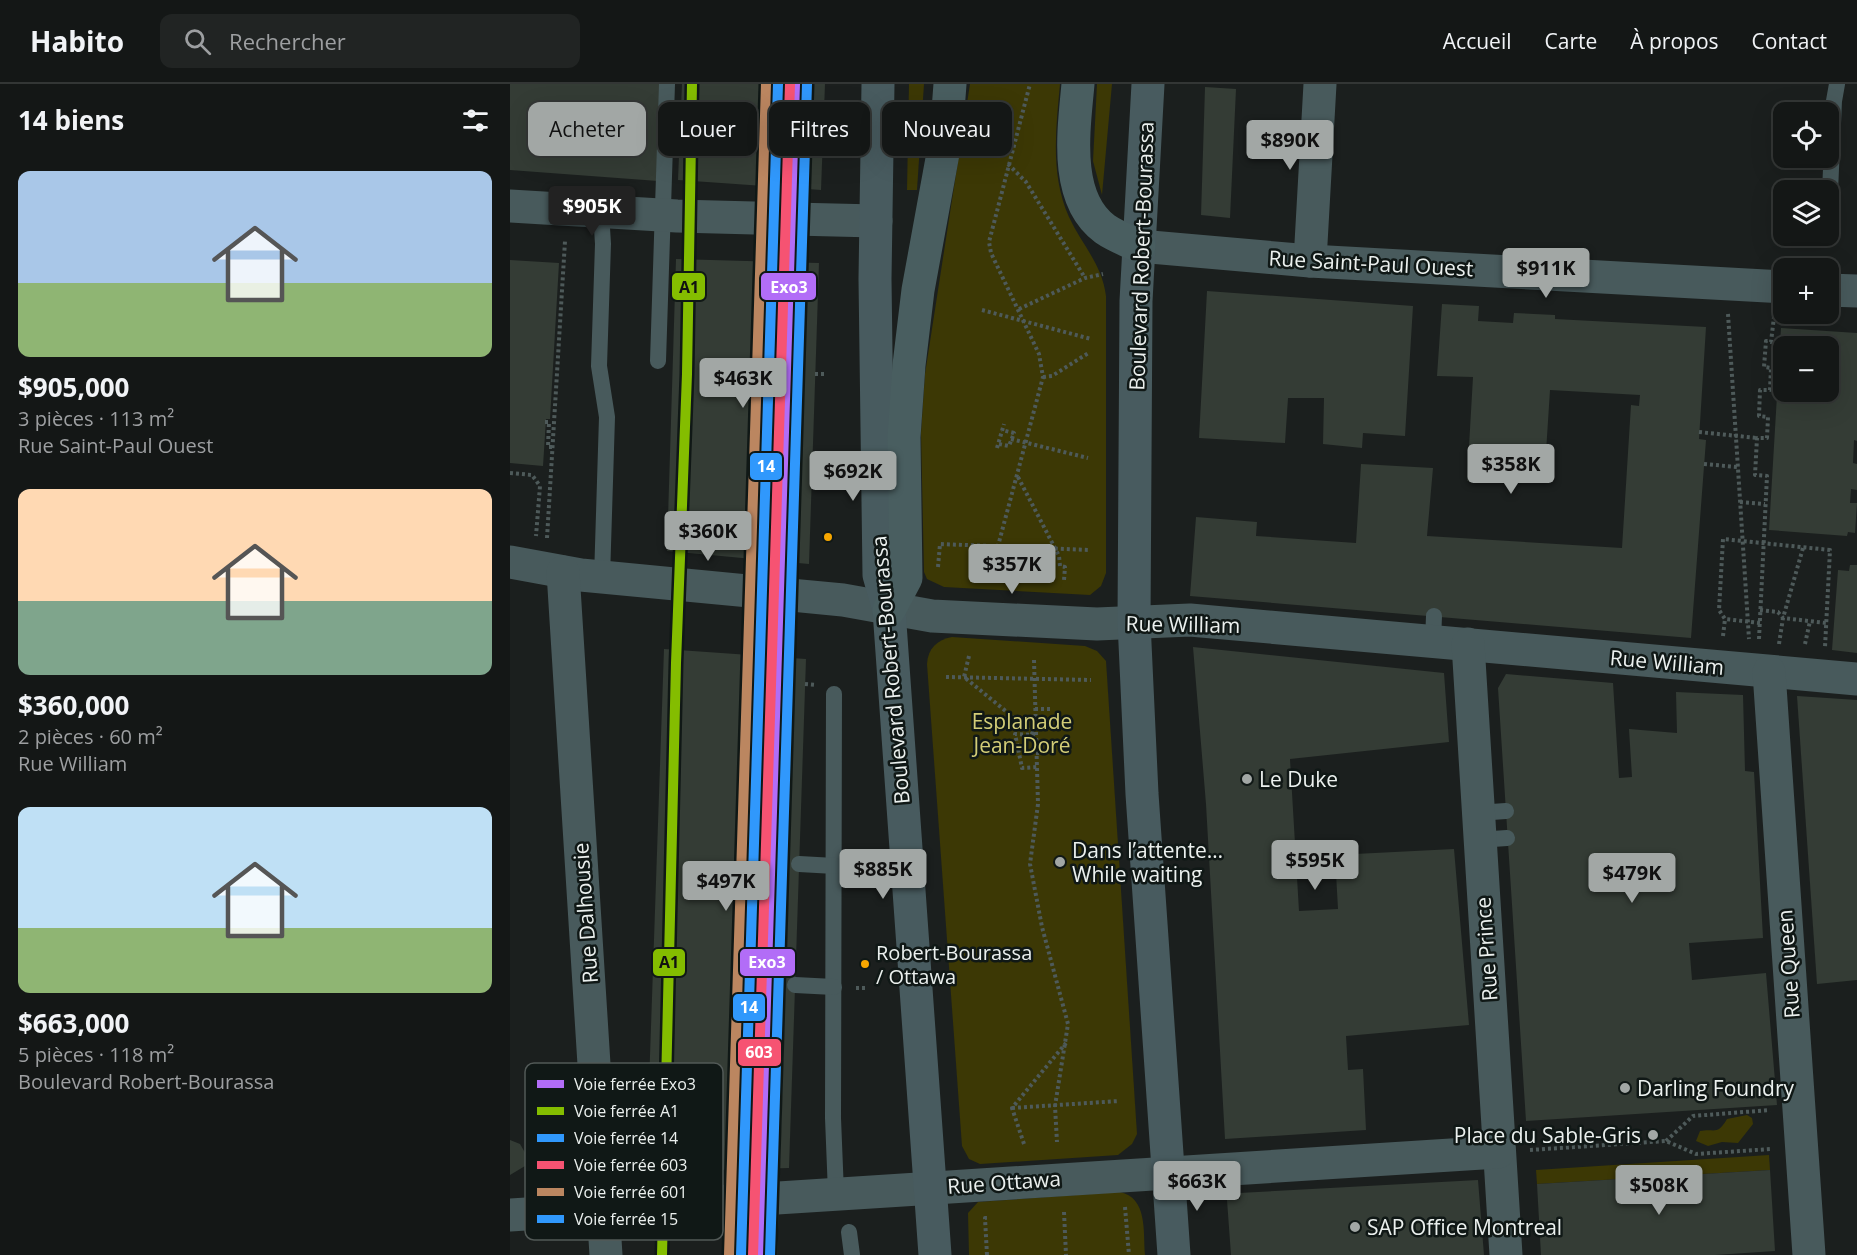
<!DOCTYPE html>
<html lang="fr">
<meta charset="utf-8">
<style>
body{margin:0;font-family:"Open Sans",sans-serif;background:#212423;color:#f1f3f6;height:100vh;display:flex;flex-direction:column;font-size:22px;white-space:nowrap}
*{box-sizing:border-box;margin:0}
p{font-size:20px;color:#9d9fa1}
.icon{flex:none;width:33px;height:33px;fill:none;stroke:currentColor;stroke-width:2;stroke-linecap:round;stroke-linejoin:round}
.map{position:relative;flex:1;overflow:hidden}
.drawer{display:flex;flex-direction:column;background:#141716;width:510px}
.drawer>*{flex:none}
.hud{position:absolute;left:18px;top:18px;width:570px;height:54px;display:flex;gap:12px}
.buttons{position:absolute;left:1263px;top:18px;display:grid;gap:12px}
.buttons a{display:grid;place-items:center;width:66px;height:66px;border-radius:12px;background:#141716;box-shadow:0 6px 24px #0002,0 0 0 2px #333635;font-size:30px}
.price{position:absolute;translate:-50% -51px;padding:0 14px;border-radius:6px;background:#a2a7a5;color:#111;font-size:20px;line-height:39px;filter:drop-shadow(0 2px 3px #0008)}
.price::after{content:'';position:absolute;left:50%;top:36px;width:18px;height:14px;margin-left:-9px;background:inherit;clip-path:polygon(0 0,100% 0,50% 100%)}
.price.on{background:#222;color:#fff}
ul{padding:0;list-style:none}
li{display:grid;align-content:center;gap:12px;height:318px;padding:0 18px}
li span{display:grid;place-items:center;height:186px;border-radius:12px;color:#555}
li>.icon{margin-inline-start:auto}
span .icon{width:108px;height:108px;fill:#fffc;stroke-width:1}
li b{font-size:26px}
h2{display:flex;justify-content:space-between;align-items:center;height:72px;padding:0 18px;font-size:26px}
.chip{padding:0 21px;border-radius:12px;background:#141716;box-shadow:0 6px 24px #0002,0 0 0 2px #333635;font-size:21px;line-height:54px}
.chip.on{background:#a2a7a5;color:#111}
header{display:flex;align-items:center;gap:36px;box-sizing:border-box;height:84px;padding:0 30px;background:#141716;border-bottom:2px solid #333635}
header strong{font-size:28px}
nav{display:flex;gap:33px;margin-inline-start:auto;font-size:21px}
.search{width:420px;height:54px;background:#212423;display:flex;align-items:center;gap:15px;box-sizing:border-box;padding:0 21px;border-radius:12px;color:#9d9fa1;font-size:22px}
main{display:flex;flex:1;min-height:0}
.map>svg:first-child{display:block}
.green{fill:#3c3805}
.building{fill:#343c35;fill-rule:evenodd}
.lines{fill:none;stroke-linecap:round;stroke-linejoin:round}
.path{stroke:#4e5a5a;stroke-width:4;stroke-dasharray:3 3;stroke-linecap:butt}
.service{stroke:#485a5c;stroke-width:16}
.minor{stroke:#485a5c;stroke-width:33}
.secondary{stroke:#485b5f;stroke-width:33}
.trunk{stroke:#495e60;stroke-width:33}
.rail{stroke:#4e595a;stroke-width:4.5}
.rail-1-casing{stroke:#101816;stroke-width:15}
.rail-2-casing{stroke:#101816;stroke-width:15}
.rail-3-casing{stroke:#101816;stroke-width:15}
.rail-4-casing{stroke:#101816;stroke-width:15}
.rail-5-casing{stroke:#101816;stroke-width:15}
.rail-6-casing{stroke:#101816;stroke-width:15}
.rail-1{stroke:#b26df7;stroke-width:10}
.rail-2{stroke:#84bd00;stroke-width:10}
.rail-3{stroke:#3098fc;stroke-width:10}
.rail-4{stroke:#f65372;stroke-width:10}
.rail-5{stroke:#bb8660;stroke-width:10}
.rail-6{stroke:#3098fc;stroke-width:10}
.bus-dot{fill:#f7a600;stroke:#101816;stroke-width:2}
.poi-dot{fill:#a2a7a5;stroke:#101816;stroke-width:2}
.labels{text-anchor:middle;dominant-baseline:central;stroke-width:5;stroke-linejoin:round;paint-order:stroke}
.bus-label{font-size:20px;fill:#ebf0ee;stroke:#101816;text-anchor:start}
.street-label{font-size:21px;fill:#ebf0ee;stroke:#101816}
.park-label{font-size:21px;fill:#d3cd77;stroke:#101816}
.poi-label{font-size:21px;fill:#ebf0ee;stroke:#101816;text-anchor:start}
.key{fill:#101816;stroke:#525957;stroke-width:1.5}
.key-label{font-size:16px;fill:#ebf0ee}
.line-badge{stroke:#101816;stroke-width:2}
.badge-label{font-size:16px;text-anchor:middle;font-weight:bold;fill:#fff}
.pale-badge-label{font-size:16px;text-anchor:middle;font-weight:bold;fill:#111}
</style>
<header>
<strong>Habito</strong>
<div class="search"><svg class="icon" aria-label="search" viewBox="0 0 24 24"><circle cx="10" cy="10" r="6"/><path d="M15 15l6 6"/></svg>Rechercher</div>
<nav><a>Accueil</a><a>Carte</a><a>À propos</a><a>Contact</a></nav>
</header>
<main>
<section class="drawer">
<h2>14 biens<svg class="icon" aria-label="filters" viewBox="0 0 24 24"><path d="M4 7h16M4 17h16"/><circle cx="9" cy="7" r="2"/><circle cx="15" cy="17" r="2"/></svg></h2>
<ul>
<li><span style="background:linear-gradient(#a9c7e8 60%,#8fb573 0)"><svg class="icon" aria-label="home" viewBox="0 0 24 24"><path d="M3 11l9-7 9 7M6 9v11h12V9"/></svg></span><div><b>$905,000</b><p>3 pièces · 113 m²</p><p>Rue Saint-Paul Ouest</p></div></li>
<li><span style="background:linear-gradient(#ffd9b3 60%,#7fa58c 0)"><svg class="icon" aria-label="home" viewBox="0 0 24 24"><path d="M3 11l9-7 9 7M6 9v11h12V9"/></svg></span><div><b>$360,000</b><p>2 pièces · 60 m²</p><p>Rue William</p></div></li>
<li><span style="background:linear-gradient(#bfe0f5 65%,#8fb573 0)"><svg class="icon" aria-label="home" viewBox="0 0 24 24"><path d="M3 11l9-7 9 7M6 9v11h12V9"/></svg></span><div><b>$663,000</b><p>5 pièces · 118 m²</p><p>Boulevard Robert-Bourassa</p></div></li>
</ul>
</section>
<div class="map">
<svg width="1347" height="1171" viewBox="0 0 1347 1171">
<rect width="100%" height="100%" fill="#1b1f1e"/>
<g class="green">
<polygon points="399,0 414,0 407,106 397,106"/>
<path d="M460,0H550C546,45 540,90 559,133C572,161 592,180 596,212V489L591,502L580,511L434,503L417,495L414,488L411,349L415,290Z"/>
<polygon points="587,0 602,0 592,111 583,77"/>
<path d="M442,553L575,562L587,567L596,577L627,1050L622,1060L608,1071L470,1080L459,1075L452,1062L417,580C418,564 427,556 442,553Z"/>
<path d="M1237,1031L1242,1034L1243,1040L1228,1059L1212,1058L1198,1062L1186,1057L1190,1047C1205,1044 1207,1052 1217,1035Z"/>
<polygon points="1259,1071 1260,1086 1027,1100 1026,1086"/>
<path d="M610,1108C638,1114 633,1148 635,1171H459L458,1129L468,1118Z"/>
</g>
<g class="building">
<polygon points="0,0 151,0 148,97 0,86"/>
<polygon points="172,0 315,0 311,106 168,96"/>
<polygon points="695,3 726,5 720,134 691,131"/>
<polygon points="166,175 309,179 299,480 157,467"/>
<polygon points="0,176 49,179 40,335 36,335 33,382 0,379"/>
<polygon points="697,207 903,222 895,352 853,349 852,364 813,360 814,314 778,314 775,359 689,354"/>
<polygon points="932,220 969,222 968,237 1003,239 1004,229 1045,231 1045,235 1196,243 1189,355 1196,356 1181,554 680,512 686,433 747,438 746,452 846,459 851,380 923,384 917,452 1112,464 1121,321 1129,322 1130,311 1040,306 1034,399 957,397 963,293 927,292"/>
<path d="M1271,244L1347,249V357L1344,356L1343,379L1347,380V406L1341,405L1340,419H1347L1345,449L1338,448L1337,452L1259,446ZM1274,262H1318V308H1274Z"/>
<polygon points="1340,481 1347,481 1347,569 1322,566 1328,486 1339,487"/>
<polygon points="683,563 934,589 939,658 780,675 789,827 828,825 825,771 944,765 959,941 836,952 838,986 853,985 856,1046 715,1055 696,720"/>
<polygon points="154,565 296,575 279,1084 136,1088"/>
<polygon points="996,590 1103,599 1109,694 1122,693 1119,645 1167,649 1166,608 1233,611 1235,687 1244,688 1253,854 1179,859 1182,896 1256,889 1267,1021 1016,1037 988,604"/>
<polygon points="1287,612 1347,616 1347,896 1307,900"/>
<polygon points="0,1056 10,1060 17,1072 15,1082 0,1091"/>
<polygon points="1260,1086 1265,1167 1205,1171 1031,1171 1027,1100"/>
<polygon points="968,1096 974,1171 721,1171 717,1116 730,1115 729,1109"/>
</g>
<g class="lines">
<g class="path">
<polyline points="498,80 516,98 575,194"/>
<polyline points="509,225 575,194 593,190"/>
<polyline points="472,226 581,255"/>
<polyline points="1218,230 1239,555"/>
<polyline points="305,290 317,290"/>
<polyline points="533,293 542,292 580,268"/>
<polyline points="35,338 39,338 38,363 43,363"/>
<polyline points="1189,348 1247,354"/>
<polyline points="501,355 578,374"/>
<polyline points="489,360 499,362 504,349 492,346"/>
<polyline points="487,364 494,340"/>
<polyline points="1194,380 1227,383"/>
<polyline points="0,389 22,391 30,402 26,452"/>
<polyline points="508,393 549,472 550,482 555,483 554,496"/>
<polyline points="1230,418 1255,420"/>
<polyline points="37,454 55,157"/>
<polyline points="428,483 430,460 580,466"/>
<polyline points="480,492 533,293 529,270 481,169 479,158 520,0"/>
<polyline points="1250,526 1268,528 1273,534 1316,539"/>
<polyline points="1250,539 1215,535 1209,526 1213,455 1320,466 1315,563"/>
<polyline points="1213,552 1215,535"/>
<polyline points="1249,555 1257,392 1245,391 1247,354 1257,354 1258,333 1249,332 1250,306 1260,306 1261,284 1254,283 1256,257 1261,258 1264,233"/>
<polyline points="1269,560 1273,534 1293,464"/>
<polyline points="1295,560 1300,537"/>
<polyline points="459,572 454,593 525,651"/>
<polyline points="524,576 528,720 520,780 532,843 558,940 545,1022 547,1058"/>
<polyline points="436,593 581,596"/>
<polyline points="295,600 306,601"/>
<polyline points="525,625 541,625"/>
<polyline points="525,651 505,650 512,684 527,683"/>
<polyline points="526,669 538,669"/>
<polyline points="346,904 357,904"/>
<polyline points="502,1024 609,1017"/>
<polyline points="1156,1057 1183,1032 1260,1026"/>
<polyline points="514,1060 502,1024 556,959"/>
<polyline points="1020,1066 1156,1057 1186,1070 1261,1065"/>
<polyline points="615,1123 619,1171"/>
<polyline points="554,1128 556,1171"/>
<polyline points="477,1171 475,1134 479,1134"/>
</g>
<g class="service">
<polyline points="91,128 93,160 89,282 97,333 92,494"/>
<polyline points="1319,130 1324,17 1327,0"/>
<polyline points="148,277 157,0"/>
<polyline points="923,557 924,532"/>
<polyline points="324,610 323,1034 326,1109"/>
<polyline points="967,729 996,727"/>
<polyline points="968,756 997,754"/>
<polyline points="289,780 325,782"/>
<polyline points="285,901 324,903"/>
<polyline points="339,1148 342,1171"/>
</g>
<g class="minor">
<polyline points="0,122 167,132 366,137"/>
<polyline points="629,162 800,177 1274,203"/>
<polyline points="800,177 810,0"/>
<polyline points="1318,206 1347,207"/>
<polyline points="0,478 71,491 333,516 422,532 587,540 680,536 1347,595"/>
<polyline points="53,488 96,1171"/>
<polyline points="958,560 996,1171"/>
<polyline points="1259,588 1299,1171"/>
<polyline points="0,1131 988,1068"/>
</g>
<g class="secondary">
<polyline points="368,0 365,195 369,491 379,526 425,1171"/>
<polyline points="638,0 626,217 624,538 632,710 664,1171"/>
</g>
<g class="trunk">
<path d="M568,0C564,45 553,114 595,145C605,152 618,157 629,162"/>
<polyline points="379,526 396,494 394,353 399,281 408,206 436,53 440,0"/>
</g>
<g class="rail">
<polyline points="267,0 267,36"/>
<polyline points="265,1171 301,0"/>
</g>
<defs>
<polyline id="rail-1" points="248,1171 285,0"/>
<polyline id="rail-2" points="152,1171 166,579 177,290 182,0"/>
<polyline id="rail-3" points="231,1171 268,0"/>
<polyline id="rail-4" points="243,1171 280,0"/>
<polyline id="rail-5" points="219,1171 256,0"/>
<polyline id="rail-6" points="260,1171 297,0"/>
</defs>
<use href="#rail-1" class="rail-1-casing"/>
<use href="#rail-2" class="rail-2-casing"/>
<use href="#rail-3" class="rail-3-casing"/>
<use href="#rail-4" class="rail-4-casing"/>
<use href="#rail-5" class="rail-5-casing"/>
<use href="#rail-6" class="rail-6-casing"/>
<use href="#rail-1" class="rail-1"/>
<use href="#rail-2" class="rail-2"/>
<use href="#rail-3" class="rail-3"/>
<use href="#rail-4" class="rail-4"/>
<use href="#rail-5" class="rail-5"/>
<use href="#rail-6" class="rail-6"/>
</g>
<g class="bus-dot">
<circle cx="318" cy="453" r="5"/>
<circle cx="355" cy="880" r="5"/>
</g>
<g class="poi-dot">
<circle cx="737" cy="695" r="6"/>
<circle cx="550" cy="778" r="6"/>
<circle cx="1115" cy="1004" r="6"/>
<circle cx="1143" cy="1051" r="6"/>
<circle cx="845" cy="1143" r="6"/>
</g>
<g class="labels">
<g class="bus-label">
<text x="366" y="868">Robert-Bourassa<tspan x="366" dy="24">/ Ottawa</tspan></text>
</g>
<g class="street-label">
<text transform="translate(631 172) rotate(-88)">Boulevard Robert-Bourassa</text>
<text transform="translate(861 179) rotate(3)">Rue Saint-Paul Ouest</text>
<text transform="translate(673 540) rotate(1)">Rue William</text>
<text transform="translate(1157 578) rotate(5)">Rue William</text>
<text transform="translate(380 586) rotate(-95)">Boulevard Robert-Bourassa</text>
<text transform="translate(75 829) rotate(-94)">Rue Dalhousie</text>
<text transform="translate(976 865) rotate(-94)">Rue Prince</text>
<text transform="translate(1278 880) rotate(-94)">Rue Queen</text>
<text transform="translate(494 1098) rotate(-4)">Rue Ottawa</text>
</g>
<g class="park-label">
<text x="512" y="637">Esplanade<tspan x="512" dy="24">Jean-Doré</tspan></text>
</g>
<g class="poi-label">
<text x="749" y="695">Le Duke</text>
<text x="562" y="766">Dans l’attente…<tspan x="562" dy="24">While waiting</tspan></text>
<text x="1127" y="1004">Darling Foundry</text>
<text x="1131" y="1051" text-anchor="end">Place du Sable-Gris</text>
<text x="857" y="1143">SAP Office Montreal</text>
</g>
</g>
<rect x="15" y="979" width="198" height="177" rx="9" class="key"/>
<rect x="27" y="996" width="27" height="8" fill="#b26df7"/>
<rect x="27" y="1023" width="27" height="8" fill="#84bd00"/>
<rect x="27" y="1050" width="27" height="8" fill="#3098fc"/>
<rect x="27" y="1077" width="27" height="8" fill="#f65372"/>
<rect x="27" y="1104" width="27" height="8" fill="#bb8660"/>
<rect x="27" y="1131" width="27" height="8" fill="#3098fc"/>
<g class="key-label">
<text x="64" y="1006">Voie ferrée Exo3</text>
<text x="64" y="1033">Voie ferrée A1</text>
<text x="64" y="1060">Voie ferrée 14</text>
<text x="64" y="1087">Voie ferrée 603</text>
<text x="64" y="1114">Voie ferrée 601</text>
<text x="64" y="1141">Voie ferrée 15</text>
</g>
<g class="line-badge">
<rect x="250" y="188" width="57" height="29" rx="6" fill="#b26df7"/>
<rect x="161" y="188" width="35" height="29" rx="6" fill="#84bd00"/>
<rect x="239" y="368" width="34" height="29" rx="6" fill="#3098fc"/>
<rect x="142" y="864" width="34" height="29" rx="6" fill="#84bd00"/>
<rect x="229" y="864" width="57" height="29" rx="6" fill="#b26df7"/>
<rect x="222" y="909" width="34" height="29" rx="6" fill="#3098fc"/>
<rect x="227" y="954" width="45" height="29" rx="6" fill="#f65372"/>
</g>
<g class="badge-label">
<text x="279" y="209">Exo3</text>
<text x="256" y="388">14</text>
<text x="257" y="884">Exo3</text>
<text x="239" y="929">14</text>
<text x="249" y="974">603</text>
</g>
<g class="pale-badge-label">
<text x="179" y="209">A1</text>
<text x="159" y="884">A1</text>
</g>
</svg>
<div class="buttons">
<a><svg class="icon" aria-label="locate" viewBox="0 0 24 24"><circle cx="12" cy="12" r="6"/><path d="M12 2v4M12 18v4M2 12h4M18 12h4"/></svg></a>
<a><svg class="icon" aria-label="layers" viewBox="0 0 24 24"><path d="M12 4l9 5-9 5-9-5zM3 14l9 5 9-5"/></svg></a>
<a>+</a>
<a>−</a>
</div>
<b class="price" style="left:780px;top:87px">$890K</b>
<b class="price on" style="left:82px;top:153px">$905K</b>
<b class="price" style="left:1036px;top:215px">$911K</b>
<b class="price" style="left:233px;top:325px">$463K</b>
<b class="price" style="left:1001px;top:411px">$358K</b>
<b class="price" style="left:343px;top:418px">$692K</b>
<b class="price" style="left:198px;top:478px">$360K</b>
<b class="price" style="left:502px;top:511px">$357K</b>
<b class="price" style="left:805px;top:807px">$595K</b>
<b class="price" style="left:373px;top:816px">$885K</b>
<b class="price" style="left:1122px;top:820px">$479K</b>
<b class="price" style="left:216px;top:828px">$497K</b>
<b class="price" style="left:687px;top:1128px">$663K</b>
<b class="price" style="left:1149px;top:1132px">$508K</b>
<div class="hud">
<a class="chip on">Acheter</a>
<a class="chip">Louer</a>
<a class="chip">Filtres</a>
<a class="chip">Nouveau</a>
</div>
</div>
</main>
